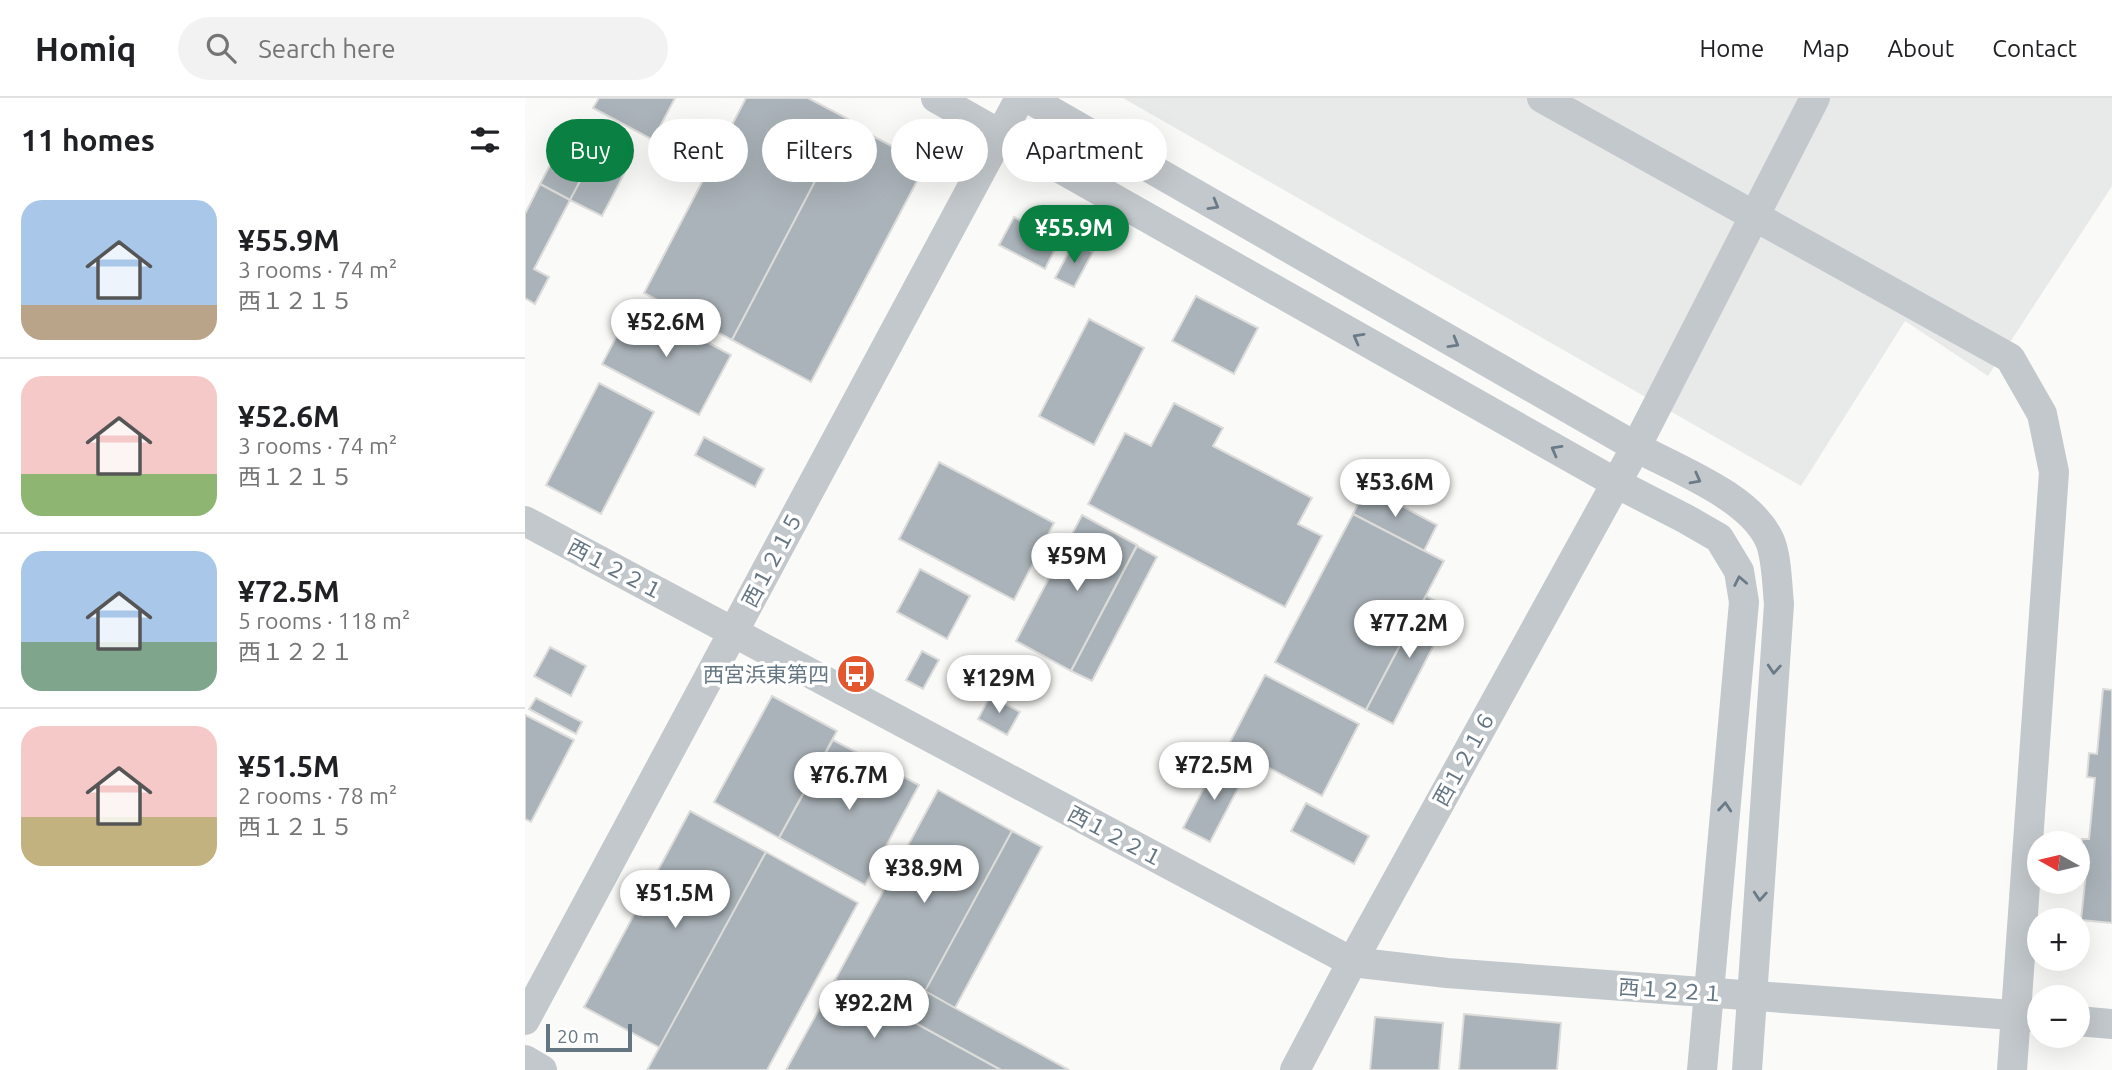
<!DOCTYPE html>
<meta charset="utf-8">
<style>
body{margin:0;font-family:Ubuntu,"Noto Sans JP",sans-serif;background:#f2f2f2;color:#202124;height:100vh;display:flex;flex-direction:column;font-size:26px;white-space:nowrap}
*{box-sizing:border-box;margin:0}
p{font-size:23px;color:#757577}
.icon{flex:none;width:38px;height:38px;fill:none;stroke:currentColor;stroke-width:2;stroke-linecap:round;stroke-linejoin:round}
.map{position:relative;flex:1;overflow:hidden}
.side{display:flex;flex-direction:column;background:#fff;width:525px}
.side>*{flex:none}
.banner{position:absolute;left:21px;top:21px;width:665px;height:63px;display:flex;gap:14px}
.needle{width:46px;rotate:278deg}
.fabs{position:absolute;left:1502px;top:733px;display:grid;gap:14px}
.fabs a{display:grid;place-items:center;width:63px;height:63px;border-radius:50%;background:#fff;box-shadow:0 7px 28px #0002;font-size:35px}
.scale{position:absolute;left:21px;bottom:18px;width:86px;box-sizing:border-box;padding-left:7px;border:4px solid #657683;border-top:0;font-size:19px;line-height:24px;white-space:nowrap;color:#657683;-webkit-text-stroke:5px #fff;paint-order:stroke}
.price{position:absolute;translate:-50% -60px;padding:0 16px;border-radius:24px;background:#fff;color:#222;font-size:23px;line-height:46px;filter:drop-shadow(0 2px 4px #0008)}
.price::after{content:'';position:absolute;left:50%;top:42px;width:21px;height:16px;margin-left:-10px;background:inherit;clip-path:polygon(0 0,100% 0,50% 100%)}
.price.current{background:#0b8043;color:#fff}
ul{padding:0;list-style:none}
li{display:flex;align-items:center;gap:21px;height:175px;padding:0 21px}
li+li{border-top:2px solid #e0e0e0}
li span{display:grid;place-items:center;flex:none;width:196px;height:140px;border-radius:21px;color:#555}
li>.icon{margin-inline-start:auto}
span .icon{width:84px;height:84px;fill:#fffc;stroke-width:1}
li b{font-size:30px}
h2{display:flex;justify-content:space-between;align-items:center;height:84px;padding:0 21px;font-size:30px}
.tag{padding:0 24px;border-radius:32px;background:#fff;box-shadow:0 7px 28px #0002;font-size:24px;line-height:63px}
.tag.current{background:#0b8043;color:#fff}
header{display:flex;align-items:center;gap:42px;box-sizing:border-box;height:98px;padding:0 35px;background:#fff;border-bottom:2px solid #e0e0e0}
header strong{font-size:33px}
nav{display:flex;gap:38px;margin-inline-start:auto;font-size:24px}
.search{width:490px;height:63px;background:#f2f2f2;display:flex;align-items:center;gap:18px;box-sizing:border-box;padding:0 24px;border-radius:38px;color:#757577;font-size:26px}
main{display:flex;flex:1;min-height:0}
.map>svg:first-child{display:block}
.built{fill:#e8e9e9}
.building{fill:#aab3b9;stroke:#dcdcda;stroke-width:2}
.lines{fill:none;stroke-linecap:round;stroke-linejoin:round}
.minor{stroke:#c3c8cc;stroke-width:30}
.oneway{stroke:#6a7a87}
.labels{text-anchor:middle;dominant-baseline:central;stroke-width:7;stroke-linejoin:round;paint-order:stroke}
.street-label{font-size:21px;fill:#657683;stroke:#fff}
.poi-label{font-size:21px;fill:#657683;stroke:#fff;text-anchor:end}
</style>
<header>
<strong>Homiq</strong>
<div class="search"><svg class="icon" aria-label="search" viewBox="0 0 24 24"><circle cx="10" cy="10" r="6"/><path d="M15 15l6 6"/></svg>Search here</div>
<nav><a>Home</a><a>Map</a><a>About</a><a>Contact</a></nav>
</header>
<main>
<section class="side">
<h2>11 homes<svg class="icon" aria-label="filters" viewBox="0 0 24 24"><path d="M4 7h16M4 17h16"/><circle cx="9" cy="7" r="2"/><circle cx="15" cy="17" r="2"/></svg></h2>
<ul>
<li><span style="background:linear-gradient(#a9c7e8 75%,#b9a48a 0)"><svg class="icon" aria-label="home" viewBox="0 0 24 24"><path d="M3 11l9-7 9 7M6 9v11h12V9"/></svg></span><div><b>¥55.9M</b><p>3 rooms · 74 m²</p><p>西１２１５</p></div></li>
<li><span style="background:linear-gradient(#f6c9c9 70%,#8fb573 0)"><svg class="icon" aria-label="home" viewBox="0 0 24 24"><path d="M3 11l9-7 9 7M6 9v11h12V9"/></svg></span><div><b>¥52.6M</b><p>3 rooms · 74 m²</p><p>西１２１５</p></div></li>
<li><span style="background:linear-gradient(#a9c7e8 65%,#7fa58c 0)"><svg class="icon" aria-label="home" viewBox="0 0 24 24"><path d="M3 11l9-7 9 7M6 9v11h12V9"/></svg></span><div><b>¥72.5M</b><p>5 rooms · 118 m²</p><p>西１２２１</p></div></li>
<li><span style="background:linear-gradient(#f6c9c9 65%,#c2b280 0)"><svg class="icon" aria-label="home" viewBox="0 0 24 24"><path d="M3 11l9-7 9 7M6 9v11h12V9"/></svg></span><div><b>¥51.5M</b><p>2 rooms · 78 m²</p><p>西１２１５</p></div></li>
</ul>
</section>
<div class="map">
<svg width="1587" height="972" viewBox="0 0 1587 972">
<rect width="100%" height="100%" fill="#fafaf8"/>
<polygon class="built" points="598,0 1587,0 1587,88 1463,278 1380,223 1276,388"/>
<g class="building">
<polygon points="74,0 150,0 128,42 68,10"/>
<polygon points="221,0 283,0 323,21 207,242 119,195"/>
<polygon points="321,24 401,66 286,284 207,242"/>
<polygon points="42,35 72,51 45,102 15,86"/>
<polygon points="68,59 99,76 77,118 45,102"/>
<polygon points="15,86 45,102 9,171 24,179 10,206 0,200 0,116"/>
<polygon points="489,119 534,143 520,171 474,147"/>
<polygon points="549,144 568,154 549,189 530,180"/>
<polygon points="671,198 733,230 709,276 647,243"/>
<polygon points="109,205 206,257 174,317 77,266"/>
<polygon points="564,221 619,250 569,347 514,318"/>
<polygon points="74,285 129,314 76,416 21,387"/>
<polygon points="649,305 698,330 688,348 787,400 773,426 797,438 760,509 563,406 600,335 626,348"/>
<polygon points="179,339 239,371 230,389 170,357"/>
<polygon points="414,364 529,425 489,502 374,441"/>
<polygon points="841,389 912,427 899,453 828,416"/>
<polygon points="828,416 919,463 841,612 750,564"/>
<polygon points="557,417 612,447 546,573 491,543"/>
<polygon points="612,448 632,459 567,583 546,573"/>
<polygon points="395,471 445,498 422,541 372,514"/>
<polygon points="901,498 927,512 868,626 841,612"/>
<polygon points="25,549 61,568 46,598 9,578"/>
<polygon points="397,553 414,562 398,591 381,582"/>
<polygon points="740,577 834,626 797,698 703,648"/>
<polygon points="1578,591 1587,592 1587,825 1556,822 1562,765 1554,764 1557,741 1564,741 1570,680 1562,679 1564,655 1572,656"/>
<polygon points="247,598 312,633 254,740 189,704"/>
<polygon points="465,598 495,614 482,637 453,621"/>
<polygon points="11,600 57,624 51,636 4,611"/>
<polygon points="0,617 49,642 6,724 0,721"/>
<polygon points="308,642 394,687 340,787 254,740"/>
<polygon points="693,663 720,677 685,744 658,730"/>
<polygon points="413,692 487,733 385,922 310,882"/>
<polygon points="781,705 844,738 829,766 766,733"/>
<polygon points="165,713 241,754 135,950 59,909"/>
<polygon points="487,733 517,749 430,910 400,893"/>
<polygon points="241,754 333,805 242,972 122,972"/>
<polygon points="310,882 385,922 476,972 261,972"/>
<polygon points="400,893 430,910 544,972 476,972 385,922"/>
<polygon points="939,916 1036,925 1032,972 934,972"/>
<polygon points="850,919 918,925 914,972 845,972"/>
</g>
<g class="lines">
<g class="minor">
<polyline points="411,0 1091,385 1161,421 1194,440 1214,473 1219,504 1177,972"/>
<path d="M503,0L1111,349C1151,371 1224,398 1244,441C1252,457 1252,488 1254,506L1222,972"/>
<polyline points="1017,0 1485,260 1517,316 1529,374 1487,972"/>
<polyline points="0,423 827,864 922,875 1514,919"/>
<polyline points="0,922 495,0"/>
<polyline points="1552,923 1587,926"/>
<polyline points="0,962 17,972"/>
<polyline points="770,972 827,864 1111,349 1290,0"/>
</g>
</g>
<defs><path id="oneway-chevron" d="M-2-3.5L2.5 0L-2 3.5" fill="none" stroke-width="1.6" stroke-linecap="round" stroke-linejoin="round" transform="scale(1.75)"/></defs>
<g class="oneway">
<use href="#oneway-chevron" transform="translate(689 107) rotate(30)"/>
<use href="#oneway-chevron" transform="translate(833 240) rotate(-151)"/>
<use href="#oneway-chevron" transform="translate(929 245) rotate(30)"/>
<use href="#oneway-chevron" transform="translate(1031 352) rotate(-151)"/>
<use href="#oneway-chevron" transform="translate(1171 381) rotate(28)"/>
<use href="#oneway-chevron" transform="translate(1215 483) rotate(-101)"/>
<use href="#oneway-chevron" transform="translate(1249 571) rotate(94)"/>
<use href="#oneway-chevron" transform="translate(1200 709) rotate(-85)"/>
<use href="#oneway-chevron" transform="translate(1235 798) rotate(94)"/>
</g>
<defs>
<symbol id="bus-disc" viewBox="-11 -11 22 22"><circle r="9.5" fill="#e4572e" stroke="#fff"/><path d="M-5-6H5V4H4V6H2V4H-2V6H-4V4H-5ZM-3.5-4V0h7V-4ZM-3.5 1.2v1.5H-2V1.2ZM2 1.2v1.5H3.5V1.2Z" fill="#fff"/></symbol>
</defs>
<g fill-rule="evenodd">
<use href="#bus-disc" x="309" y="554" width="44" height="44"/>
</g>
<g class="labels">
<g class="street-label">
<text transform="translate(247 461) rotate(-62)">西１２１５</text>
<text transform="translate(91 471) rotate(28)">西１２２１</text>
<text transform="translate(939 660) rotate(-61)">西１２１６</text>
<text transform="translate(591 738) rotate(28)">西１２２１</text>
<text transform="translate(1146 892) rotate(4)">西１２２１</text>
</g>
<g class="poi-label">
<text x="304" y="576">西宮浜東第四</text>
</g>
</g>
</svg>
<div class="fabs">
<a><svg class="needle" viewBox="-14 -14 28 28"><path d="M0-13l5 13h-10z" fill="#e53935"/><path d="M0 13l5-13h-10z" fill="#757577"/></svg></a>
<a>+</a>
<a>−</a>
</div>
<div class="scale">20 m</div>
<b class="price current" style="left:549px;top:167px">¥55.9M</b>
<b class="price" style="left:141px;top:261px">¥52.6M</b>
<b class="price" style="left:870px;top:421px">¥53.6M</b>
<b class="price" style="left:552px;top:495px">¥59M</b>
<b class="price" style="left:884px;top:562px">¥77.2M</b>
<b class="price" style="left:474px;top:617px">¥129M</b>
<b class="price" style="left:689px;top:704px">¥72.5M</b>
<b class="price" style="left:324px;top:714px">¥76.7M</b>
<b class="price" style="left:399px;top:807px">¥38.9M</b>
<b class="price" style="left:150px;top:832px">¥51.5M</b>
<b class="price" style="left:349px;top:942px">¥92.2M</b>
<div class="banner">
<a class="tag current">Buy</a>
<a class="tag">Rent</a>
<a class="tag">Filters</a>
<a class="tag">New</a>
<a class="tag">Apartment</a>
</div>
</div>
</main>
